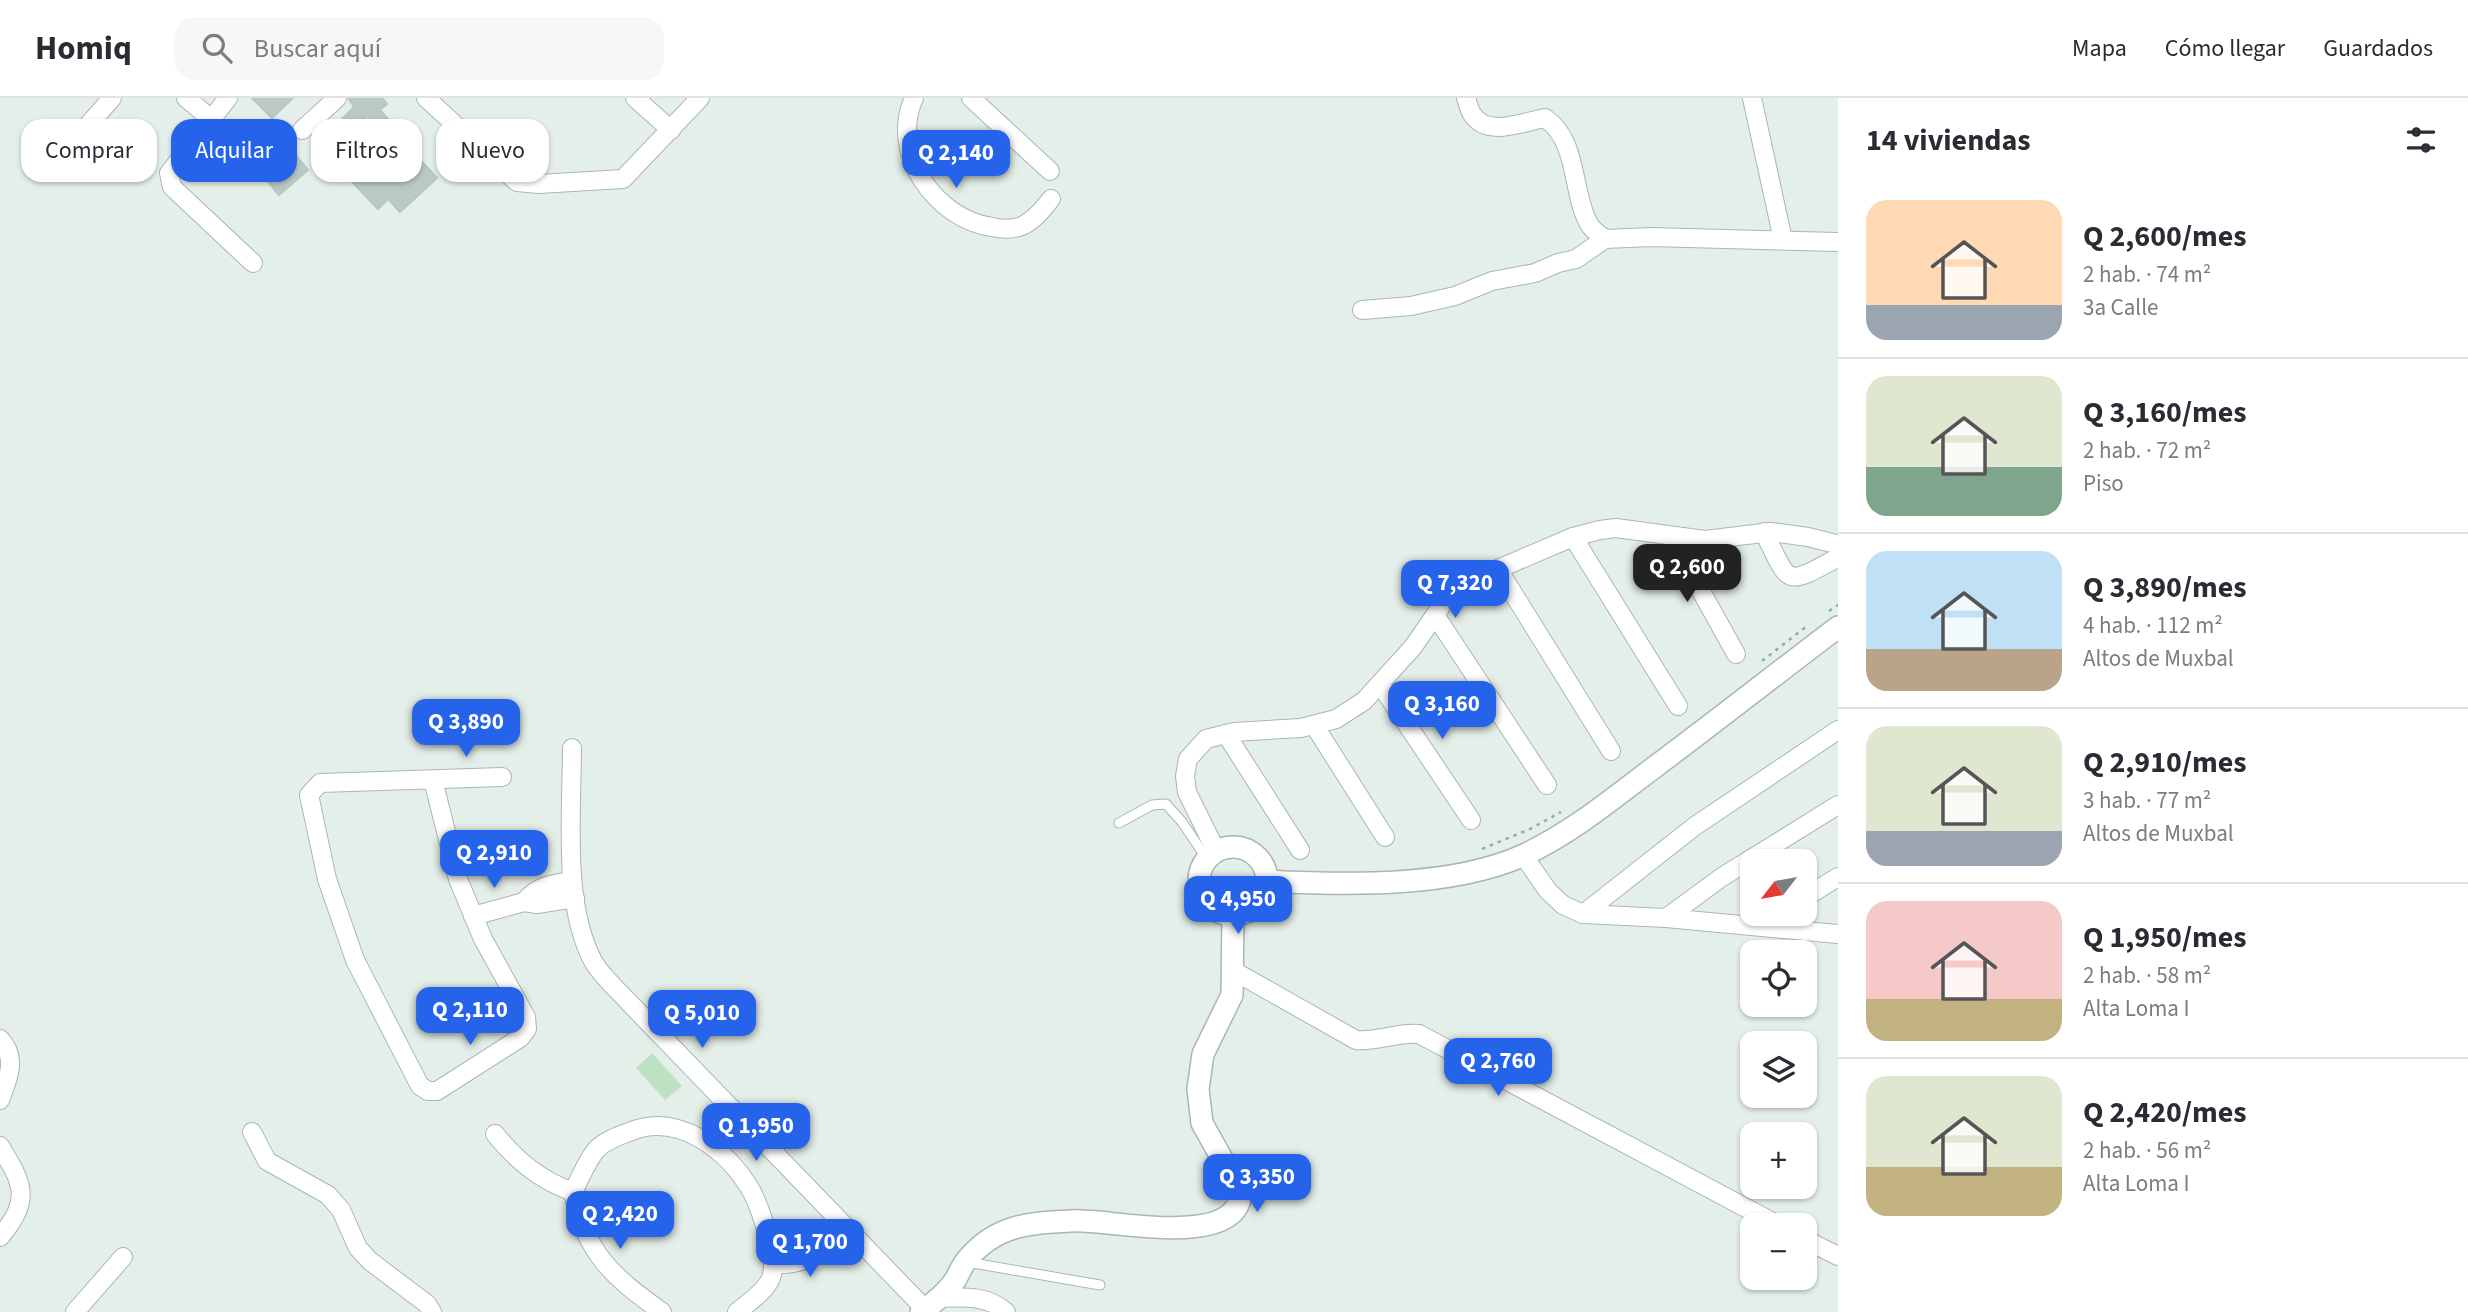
<!DOCTYPE html>
<html lang="es">
<meta charset="utf-8">
<style>
body{margin:0;font-family:"Source Sans 3",sans-serif;background:#f7f7f7;color:#2b2b33;height:100vh;display:flex;flex-direction:column;font-size:26px;white-space:nowrap}
*{box-sizing:border-box;margin:0}
p{font-size:23px;color:#7c7c81}
.icon{flex:none;width:38px;height:38px;fill:none;stroke:currentColor;stroke-width:2;stroke-linecap:round;stroke-linejoin:round}
.map{position:relative;flex:1;overflow:hidden}
.details{display:flex;flex-direction:column;background:#fff;width:630px}
.details>*{flex:none}
.top-card{position:absolute;left:21px;top:21px;width:665px;height:63px;display:flex;gap:14px}
.needle{width:46px;rotate:239deg}
.controls{position:absolute;left:1740px;top:751px;display:grid;gap:14px}
.controls a{display:grid;place-items:center;width:77px;height:77px;border-radius:14px;background:#fff;box-shadow:0 2px 5px #0004;font-size:35px}
.price{position:absolute;translate:-50% -60px;padding:0 16px;border-radius:14px;background:#2563eb;color:#fff;font-size:23px;line-height:46px;filter:drop-shadow(0 2px 4px #0008)}
.price::after{content:'';position:absolute;left:50%;top:42px;width:21px;height:16px;margin-left:-10px;background:inherit;clip-path:polygon(0 0,100% 0,50% 100%)}
.price.current{background:#222;color:#fff}
ul{padding:0;list-style:none}
li{display:flex;align-items:center;gap:21px;height:175px;padding:0 28px}
li+li{border-top:2px solid #e1e1e2}
li span{display:grid;place-items:center;flex:none;width:196px;height:140px;border-radius:21px;color:#555}
li>.icon{margin-inline-start:auto}
span .icon{width:84px;height:84px;fill:#fffc;stroke-width:1}
li b{font-size:30px}
h2{display:flex;justify-content:space-between;align-items:center;height:84px;padding:0 28px;font-size:30px}
.chip{padding:0 24px;border-radius:21px;background:#fff;box-shadow:0 2px 5px #0004;font-size:24px;line-height:63px}
.chip.current{background:#2563eb;color:#fff}
header{display:flex;align-items:center;gap:42px;box-sizing:border-box;height:98px;padding:0 35px;background:#fff;border-bottom:2px solid #e1e1e2}
header strong{font-size:33px}
nav{display:flex;gap:38px;margin-inline-start:auto;font-size:24px}
.search{width:490px;height:63px;background:#f7f7f7;display:flex;align-items:center;gap:18px;box-sizing:border-box;padding:0 24px;border-radius:21px;color:#7c7c81;font-size:26px}
main{display:flex;flex:1;min-height:0}
.map>svg:first-child{display:block}
.green{fill:#bce1c3}
.building{fill:#bacac2;stroke:#b6c9c0;stroke-width:2}
.lines{fill:none;stroke-linecap:round;stroke-linejoin:round}
.service-casing{stroke:#a7b8b0;stroke-width:11}
.minor-casing{stroke:#a7b8b0;stroke-width:20}
.tertiary-casing{stroke:#a7b8b0;stroke-width:24}
.path{stroke:#83b5a0;stroke-width:2.5;stroke-dasharray:3.5 5;stroke-linecap:butt}
.service{stroke:#fff;stroke-width:9}
.minor{stroke:#fff;stroke-width:18}
.tertiary{stroke:#fff;stroke-width:21}
</style>
<header>
<strong>Homiq</strong>
<div class="search"><svg class="icon" aria-label="search" viewBox="0 0 24 24"><circle cx="10" cy="10" r="6"/><path d="M15 15l6 6"/></svg>Buscar aquí</div>
<nav><a>Mapa</a><a>Cómo llegar</a><a>Guardados</a></nav>
</header>
<main>
<div class="map">
<svg width="1838" height="1214" viewBox="0 0 1838 1214">
<rect width="100%" height="100%" fill="#e5efe9"/>
<polygon class="green" points="652,955 682,988 665,1002 636,970"/>
<g class="building">
<polygon points="252,0 293,0 272,20"/>
<polygon points="348,0 382,0 387,6 380,12 393,27 382,36 368,18 341,42 331,32 354,9"/>
<polygon points="395,34 437,80 400,114 388,101 378,111 338,69 335,72 316,54 327,42 355,70"/>
<polygon points="287,47 308,72 279,97 268,84 266,79 269,77 264,71 272,58 275,58"/>
</g>
<g class="lines">
<defs>
<g id="service">
<polyline points="1119,725 1152,707 1166,706 1182,724 1207,761"/>
<polyline points="967,1164 1100,1187"/>
</g>
<g id="minor">
<polyline points="186,0 210,20"/>
<polyline points="228,0 169,75 172,89 253,165"/>
<polyline points="426,0 517,84 539,86 623,81 700,0"/>
<polyline points="635,0 671,32"/>
<path d="M914,0C889,54 935,121 992,129C1001,131 1014,132 1024,127C1035,121 1043,111 1051,101"/>
<polyline points="971,0 1050,73"/>
<path d="M1466,0C1468,5 1469,12 1472,16C1487,40 1523,24 1545,20C1579,43 1571,94 1589,126C1592,132 1600,137 1605,141L1651,139L1838,144"/>
<polyline points="1752,0 1783,142"/>
<polyline points="302,32 337,0"/>
<polyline points="58,61 112,0"/>
<polyline points="1362,212 1411,208 1455,198 1492,183 1535,175 1558,165 1576,161 1605,141"/>
<path d="M1764,434C1790,487 1784,489 1837,460L1838,457"/>
<polyline points="1573,439 1678,608"/>
<polyline points="1671,439 1736,556"/>
<polyline points="1498,471 1611,653"/>
<polyline points="1435,517 1547,687"/>
<polyline points="1380,586 1471,722"/>
<polyline points="1314,627 1385,739"/>
<polyline points="1226,636 1300,752"/>
<path d="M572,650C572,715 562,807 594,865C601,876 610,885 619,894L925,1211"/>
<polyline points="433,682 458,781 483,841 526,919 527,931 520,940 437,993 428,993 420,988 355,862 327,781 309,697 320,685 502,679"/>
<polyline points="1216,753 1187,694 1185,678 1188,661 1206,641 1234,634 1301,630 1336,621 1364,603 1413,549 1444,504 1498,471 1573,439 1600,432 1616,430 1705,442 1771,434 1808,439 1836,446 1838,449"/>
<polyline points="1523,757 1548,793 1563,807 1583,816 1666,820 1838,836"/>
<polyline points="1804,800 1838,779"/>
<path d="M524,804C537,788 551,786 571,783"/>
<polyline points="1583,816 1695,728 1838,632"/>
<polyline points="473,818 524,804 537,806 575,800"/>
<polyline points="1666,820 1722,779 1838,707"/>
<polyline points="1758,828 1779,816"/>
<path d="M1232,872L1356,942C1378,944 1397,934 1419,936L1778,1127"/>
<path d="M0,941C18,960 8,981 0,1002"/>
<polyline points="252,1034 267,1063 328,1097 341,1112 358,1150 370,1163 427,1206 432,1214"/>
<path d="M495,1036C517,1063 540,1082 573,1094"/>
<path d="M0,1048C23,1086 32,1101 0,1139"/>
<polyline points="1804,1141 1838,1158"/>
<path d="M775,1166C801,1167 808,1161 829,1146"/>
<path d="M940,1200C964,1199 987,1197 1006,1214"/>
<polyline points="75,1214 123,1159"/>
<path d="M662,1214C612,1178 586,1156 573,1094C580,1081 586,1064 596,1052C604,1043 618,1038 629,1034C678,1013 728,1052 752,1094C759,1108 764,1123 768,1139C772,1154 776,1165 771,1180C766,1193 748,1205 737,1214"/>
</g>
<g id="tertiary">
<circle cx="1233" cy="783" r="34"/>
<path d="M1267,783C1345,787 1452,790 1524,757C1571,735 1611,702 1652,671C1715,624 1776,576 1838,529"/>
<path d="M921,1214C934,1205 947,1195 956,1181C959,1175 962,1168 966,1163C995,1127 1028,1125 1071,1123C1107,1120 1237,1153 1241,1095L1202,1025L1198,991L1203,956L1232,897L1233,817"/>
</g>
</defs>
<use href="#service" class="service-casing"/>
<use href="#minor" class="minor-casing"/>
<use href="#tertiary" class="tertiary-casing"/>
<g class="path">
<polyline points="1829,513 1838,507"/>
<polyline points="1762,563 1807,528"/>
<polyline points="1482,751 1530,731 1561,714"/>
</g>
<use href="#service" class="service"/>
<use href="#minor" class="minor"/>
<use href="#tertiary" class="tertiary"/>
</g>
</svg>
<div class="controls">
<a><svg class="needle" viewBox="-14 -14 28 28"><path d="M0-13l5 13h-10z" fill="#e53935"/><path d="M0 13l5-13h-10z" fill="#7c7c81"/></svg></a>
<a><svg class="icon" aria-label="locate" viewBox="0 0 24 24"><circle cx="12" cy="12" r="6"/><path d="M12 2v4M12 18v4M2 12h4M18 12h4"/></svg></a>
<a><svg class="icon" aria-label="layers" viewBox="0 0 24 24"><path d="M12 4l9 5-9 5-9-5zM3 14l9 5 9-5"/></svg></a>
<a>+</a>
<a>−</a>
</div>
<b class="price" style="left:956px;top:92px">Q 2,140</b>
<b class="price current" style="left:1687px;top:506px">Q 2,600</b>
<b class="price" style="left:1455px;top:522px">Q 7,320</b>
<b class="price" style="left:1442px;top:643px">Q 3,160</b>
<b class="price" style="left:466px;top:661px">Q 3,890</b>
<b class="price" style="left:494px;top:792px">Q 2,910</b>
<b class="price" style="left:1238px;top:838px">Q 4,950</b>
<b class="price" style="left:470px;top:949px">Q 2,110</b>
<b class="price" style="left:702px;top:952px">Q 5,010</b>
<b class="price" style="left:1498px;top:1000px">Q 2,760</b>
<b class="price" style="left:756px;top:1065px">Q 1,950</b>
<b class="price" style="left:1257px;top:1116px">Q 3,350</b>
<b class="price" style="left:620px;top:1153px">Q 2,420</b>
<b class="price" style="left:810px;top:1181px">Q 1,700</b>
<div class="top-card">
<a class="chip">Comprar</a>
<a class="chip current">Alquilar</a>
<a class="chip">Filtros</a>
<a class="chip">Nuevo</a>
</div>
</div>
<section class="details">
<h2>14 viviendas<svg class="icon" aria-label="filters" viewBox="0 0 24 24"><path d="M4 7h16M4 17h16"/><circle cx="9" cy="7" r="2"/><circle cx="15" cy="17" r="2"/></svg></h2>
<ul>
<li><span style="background:linear-gradient(#ffd9b3 75%,#9aa5b1 0)"><svg class="icon" aria-label="home" viewBox="0 0 24 24"><path d="M3 11l9-7 9 7M6 9v11h12V9"/></svg></span><div><b>Q 2,600/mes</b><p>2 hab. · 74 m²</p><p>3a Calle</p></div></li>
<li><span style="background:linear-gradient(#dfe7d0 65%,#7fa58c 0)"><svg class="icon" aria-label="home" viewBox="0 0 24 24"><path d="M3 11l9-7 9 7M6 9v11h12V9"/></svg></span><div><b>Q 3,160/mes</b><p>2 hab. · 72 m²</p><p>Piso</p></div></li>
<li><span style="background:linear-gradient(#bfe0f5 70%,#b9a48a 0)"><svg class="icon" aria-label="home" viewBox="0 0 24 24"><path d="M3 11l9-7 9 7M6 9v11h12V9"/></svg></span><div><b>Q 3,890/mes</b><p>4 hab. · 112 m²</p><p>Altos de Muxbal</p></div></li>
<li><span style="background:linear-gradient(#dfe7d0 75%,#9aa5b1 0)"><svg class="icon" aria-label="home" viewBox="0 0 24 24"><path d="M3 11l9-7 9 7M6 9v11h12V9"/></svg></span><div><b>Q 2,910/mes</b><p>3 hab. · 77 m²</p><p>Altos de Muxbal</p></div></li>
<li><span style="background:linear-gradient(#f6c9c9 70%,#c2b280 0)"><svg class="icon" aria-label="home" viewBox="0 0 24 24"><path d="M3 11l9-7 9 7M6 9v11h12V9"/></svg></span><div><b>Q 1,950/mes</b><p>2 hab. · 58 m²</p><p>Alta Loma I</p></div></li>
<li><span style="background:linear-gradient(#dfe7d0 65%,#c2b280 0)"><svg class="icon" aria-label="home" viewBox="0 0 24 24"><path d="M3 11l9-7 9 7M6 9v11h12V9"/></svg></span><div><b>Q 2,420/mes</b><p>2 hab. · 56 m²</p><p>Alta Loma I</p></div></li>
</ul>
</section>
</main>
